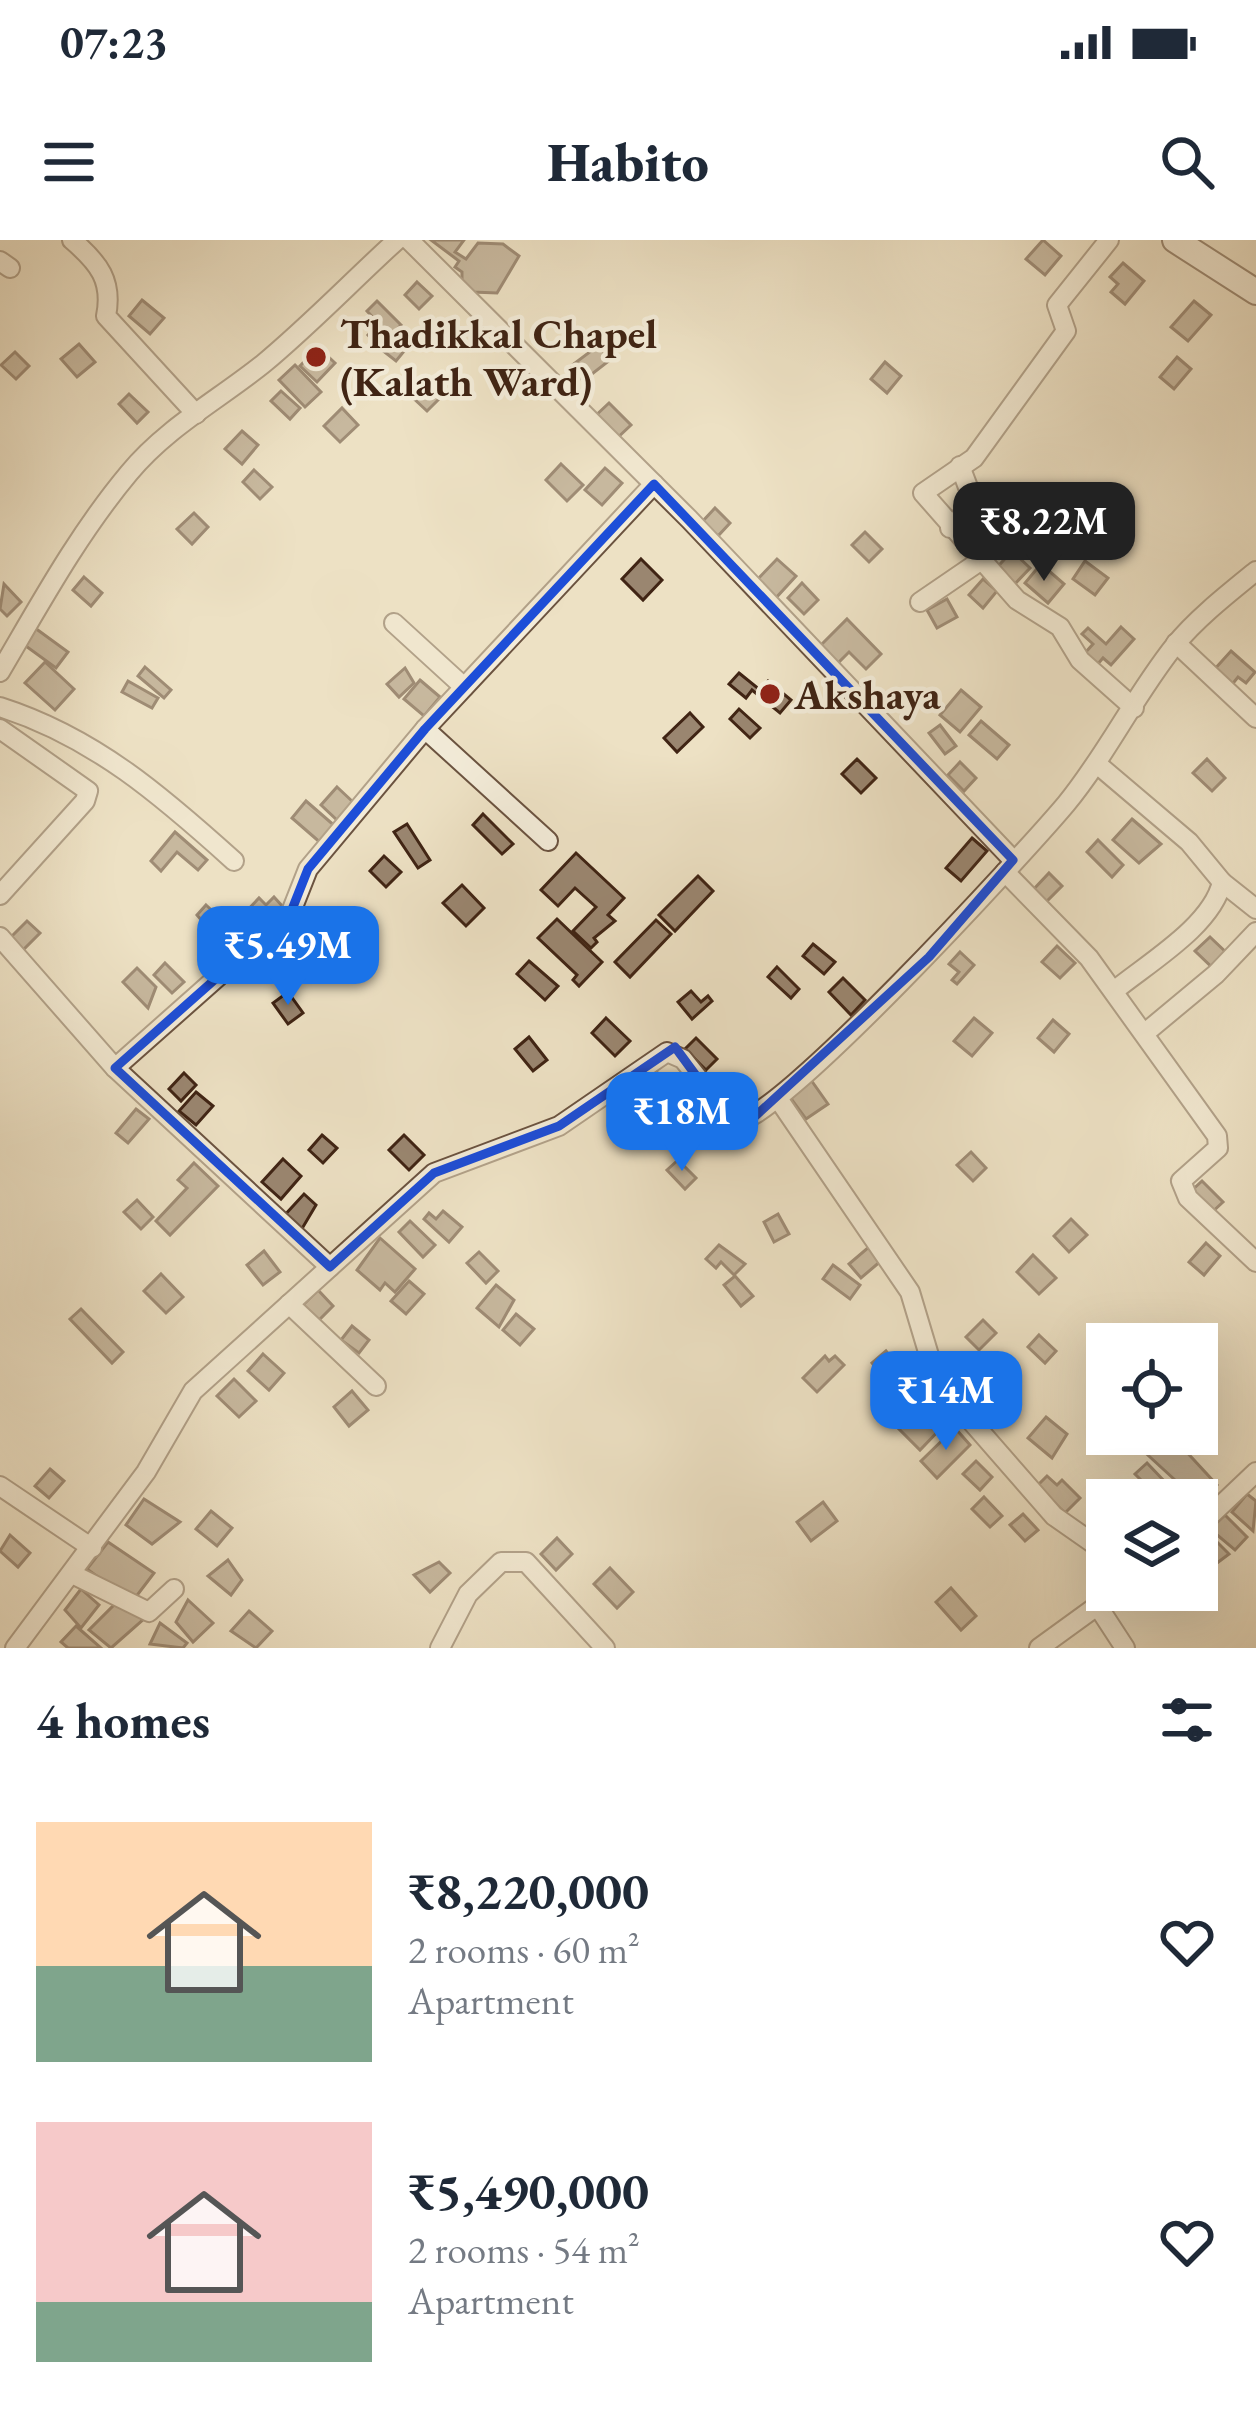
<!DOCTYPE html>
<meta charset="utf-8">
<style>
body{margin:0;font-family:"EB Garamond",serif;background:#f6f6f7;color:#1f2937;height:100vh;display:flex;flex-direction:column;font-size:45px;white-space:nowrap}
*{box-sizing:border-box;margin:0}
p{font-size:39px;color:#747a83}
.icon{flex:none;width:66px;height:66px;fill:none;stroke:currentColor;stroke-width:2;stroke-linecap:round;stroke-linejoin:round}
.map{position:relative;height:1408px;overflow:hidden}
.sheet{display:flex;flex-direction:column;background:#fff;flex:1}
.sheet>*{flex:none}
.fabs{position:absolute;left:1086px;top:1083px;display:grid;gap:24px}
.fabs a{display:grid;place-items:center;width:132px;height:132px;border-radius:0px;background:#fff;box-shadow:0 12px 48px #0002;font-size:60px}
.price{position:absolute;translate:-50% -102px;padding:0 27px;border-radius:24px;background:#1a73e8;color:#fff;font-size:39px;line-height:78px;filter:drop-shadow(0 3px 6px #0008)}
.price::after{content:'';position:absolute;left:50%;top:72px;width:36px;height:27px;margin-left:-18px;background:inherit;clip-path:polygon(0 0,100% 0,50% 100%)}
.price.selected{background:#222;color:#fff}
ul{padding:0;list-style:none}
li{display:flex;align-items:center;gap:36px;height:300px;padding:0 36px}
li span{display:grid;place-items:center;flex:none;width:336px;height:240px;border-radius:0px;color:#555}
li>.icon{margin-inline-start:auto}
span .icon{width:144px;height:144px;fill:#fffc;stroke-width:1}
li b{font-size:51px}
h2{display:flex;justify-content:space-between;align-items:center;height:144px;padding:0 36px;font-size:51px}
.status{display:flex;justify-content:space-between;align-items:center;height:84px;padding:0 60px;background:#fff;direction:ltr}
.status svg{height:33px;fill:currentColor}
header{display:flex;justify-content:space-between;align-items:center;height:156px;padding:0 36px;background:#fff;font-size:54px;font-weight:800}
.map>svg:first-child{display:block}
.building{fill:#9a8670;stroke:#402414;stroke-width:3}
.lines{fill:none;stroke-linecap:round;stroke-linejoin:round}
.street-casing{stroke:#6b5340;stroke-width:22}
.secondary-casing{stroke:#402414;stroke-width:28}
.street{stroke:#f3ecd9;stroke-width:18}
.secondary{stroke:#f3ecd9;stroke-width:24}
.marked{fill:none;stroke:#1d4ed8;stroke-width:9;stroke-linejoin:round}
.poi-dot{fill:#8f2418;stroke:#f3ecd9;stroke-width:4.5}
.labels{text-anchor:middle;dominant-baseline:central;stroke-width:9;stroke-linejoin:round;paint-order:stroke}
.poi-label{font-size:42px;font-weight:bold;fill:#402414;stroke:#f3ecd9;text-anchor:start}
</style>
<div class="status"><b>07:23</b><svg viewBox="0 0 49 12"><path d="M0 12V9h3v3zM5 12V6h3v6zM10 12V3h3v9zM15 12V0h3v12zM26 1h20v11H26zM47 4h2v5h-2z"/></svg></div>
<header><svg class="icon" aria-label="menu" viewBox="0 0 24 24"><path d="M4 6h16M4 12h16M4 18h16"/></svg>Habito<svg class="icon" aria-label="search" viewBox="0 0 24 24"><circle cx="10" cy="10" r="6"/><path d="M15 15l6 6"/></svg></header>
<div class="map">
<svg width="1256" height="1408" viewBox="0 0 1256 1408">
<rect width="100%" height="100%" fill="#ede1c4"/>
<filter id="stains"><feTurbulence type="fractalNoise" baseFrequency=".00167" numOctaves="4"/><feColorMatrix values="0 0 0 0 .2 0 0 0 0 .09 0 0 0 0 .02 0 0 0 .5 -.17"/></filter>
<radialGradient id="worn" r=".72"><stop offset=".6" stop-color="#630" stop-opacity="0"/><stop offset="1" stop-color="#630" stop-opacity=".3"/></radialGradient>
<g class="building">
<polygon points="431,0 464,0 455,12 466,19 478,3 503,4 519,16 497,53 472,52 462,45 462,32 455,27 459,21"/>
<polygon points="1043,0 1061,16 1045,35 1026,19"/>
<polygon points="1123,23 1144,41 1125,64 1111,52 1118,44 1110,37"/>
<polygon points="417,42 432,56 419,69 405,55"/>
<polygon points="142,60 164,78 150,94 129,76"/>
<polygon points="377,61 401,85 379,107 368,95 379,84 367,71"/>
<polygon points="1194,61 1211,75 1188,101 1171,87"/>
<polygon points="396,93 410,104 396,121 382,110"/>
<polygon points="79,104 95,122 77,137 61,119"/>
<polygon points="599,105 610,120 583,141 571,126"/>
<polygon points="318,107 335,123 317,142 300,126"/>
<polygon points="15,112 29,126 16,139 1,125"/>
<polygon points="1177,117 1191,129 1174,149 1160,137"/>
<polygon points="885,122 901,136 887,153 871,139"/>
<polygon points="295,125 321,152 305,167 279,140"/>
<polygon points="429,139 444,154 427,171 412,157"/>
<polygon points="281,151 300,168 290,179 271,161"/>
<polygon points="129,154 148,172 137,183 119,164"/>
<polygon points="609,163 631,185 614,201 592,179"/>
<polygon points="342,168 358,185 340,202 324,186"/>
<polygon points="242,191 258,205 242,224 225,209"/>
<polygon points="561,224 583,245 567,261 546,240"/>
<polygon points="605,228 622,243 602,265 585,250"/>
<polygon points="254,230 272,247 260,259 243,242"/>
<polygon points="976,267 1002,290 988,306 962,283"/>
<polygon points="715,268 730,283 717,297 702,282"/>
<polygon points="194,273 208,287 192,304 177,289"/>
<polygon points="865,292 882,309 869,322 852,305"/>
<polygon points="1012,311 1030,328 1011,348 993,332"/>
<polygon points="641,319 662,340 643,360 622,339"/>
<polygon points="777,319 796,336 773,361 754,343"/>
<polygon points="1085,321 1108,338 1095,355 1073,339"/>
<polygon points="1041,324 1064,344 1048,363 1025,343"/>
<polygon points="84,337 102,353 91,366 73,350"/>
<polygon points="983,339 997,351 983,368 969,355"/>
<polygon points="802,343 818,360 804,374 788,358"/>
<polygon points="4,344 21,362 7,376 0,369"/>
<polygon points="947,359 957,377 937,388 927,370"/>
<polygon points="847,379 881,414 866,429 849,412 837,424 820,406"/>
<polygon points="1121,387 1134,399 1111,425 1103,418 1097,425 1084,414 1093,404 1082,394 1088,388 1106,404"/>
<polygon points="35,388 68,412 56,428 23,404"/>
<polygon points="1231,411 1255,432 1246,443 1238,437 1230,447 1212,432"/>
<polygon points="45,422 74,449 55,470 25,443"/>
<polygon points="145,427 171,450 164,458 138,436"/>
<polygon points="405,428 414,443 399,457 387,444"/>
<polygon points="739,433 760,450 768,441 791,460 780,473 752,450 746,458 729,444"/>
<polygon points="420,440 440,457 424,476 404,459"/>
<polygon points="128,441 158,458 152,468 122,452"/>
<polygon points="961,450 981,467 960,492 940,475"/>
<polygon points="739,469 760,488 750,498 730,479"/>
<polygon points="690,473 703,487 677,512 664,498"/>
<polygon points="981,481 1009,505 997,519 969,495"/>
<polygon points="940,485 956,506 945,514 929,493"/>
<polygon points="857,519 876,538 861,553 842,534"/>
<polygon points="1207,519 1225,538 1212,551 1193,533"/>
<polygon points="960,522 976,538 964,551 948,535"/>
<polygon points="337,547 353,562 337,580 321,565"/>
<polygon points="306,561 336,587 322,604 292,578"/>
<polygon points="483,574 513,604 502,614 473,585"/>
<polygon points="1132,579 1161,604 1139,623 1113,600"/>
<polygon points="407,584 430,620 418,628 394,592"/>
<polygon points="175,592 207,620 198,630 177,612 161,631 151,621"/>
<polygon points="972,598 987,611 961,641 946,628"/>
<polygon points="1098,600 1123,625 1112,637 1087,612"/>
<polygon points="576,613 624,658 608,675 615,681 594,698 597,702 591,708 573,691 596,667 575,648 558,666 541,650"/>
<polygon points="384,616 401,632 386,647 370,631"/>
<polygon points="1049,633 1062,646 1044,664 1032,651"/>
<polygon points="698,636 713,651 675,691 659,675"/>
<polygon points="462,645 484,668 466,686 443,663"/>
<polygon points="274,657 284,668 259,693 242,676 259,658 266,665"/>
<polygon points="206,665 245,701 232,716 197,675"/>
<polygon points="557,679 602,722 579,746 573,740 577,735 538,698"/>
<polygon points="656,680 671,694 630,737 615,722"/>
<polygon points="27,681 40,693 23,710 11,697"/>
<polygon points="286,691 299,708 280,723 266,706"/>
<polygon points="1210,697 1230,716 1216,731 1195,711"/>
<polygon points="813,704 835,722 824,734 803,716"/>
<polygon points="1057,706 1075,723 1060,738 1042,722"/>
<polygon points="960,712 974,725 957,744 952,740 959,732 949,724"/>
<polygon points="529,721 558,746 545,760 517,734"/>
<polygon points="165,723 184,742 172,753 154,735"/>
<polygon points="777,727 799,749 791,758 768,737"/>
<polygon points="137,728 156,747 148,768 123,742"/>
<polygon points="843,738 865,760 851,775 829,752"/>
<polygon points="691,751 701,762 708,756 712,761 692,779 678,762"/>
<polygon points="288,752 303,773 288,784 273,763"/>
<polygon points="606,778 630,801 615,816 592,793"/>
<polygon points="974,778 992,793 972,816 954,801"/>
<polygon points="1053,780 1069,794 1054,812 1038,798"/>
<polygon points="529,797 547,820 533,831 515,809"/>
<polygon points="696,798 717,819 706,830 685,809"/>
<polygon points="656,831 676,858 682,853 692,866 675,879 663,864 646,877 628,852"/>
<polygon points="184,833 196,845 181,861 169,849"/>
<polygon points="811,840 828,864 806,879 789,856"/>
<polygon points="196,852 213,866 196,885 179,871"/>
<polygon points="136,869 149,879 128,903 116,893"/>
<polygon points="322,895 337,908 323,923 309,910"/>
<polygon points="404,895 424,915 409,930 389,910"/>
<polygon points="971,912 986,928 973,941 957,925"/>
<polygon points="283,919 301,936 281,959 262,942"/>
<polygon points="678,920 696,938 685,949 667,930"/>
<polygon points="194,923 218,946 170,995 156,981 187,948 178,940"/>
<polygon points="1202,941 1223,962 1209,975 1188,954"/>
<polygon points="304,954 316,965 300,992 283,977"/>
<polygon points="137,960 153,977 141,989 124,972"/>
<polygon points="443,971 462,987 449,1002 424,979 429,973 436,979"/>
<polygon points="778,974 789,994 774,1002 764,982"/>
<polygon points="1071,979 1087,995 1069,1012 1054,996"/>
<polygon points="410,981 435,1005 423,1017 399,992"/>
<polygon points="380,998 415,1029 395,1052 385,1043 380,1050 357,1030"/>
<polygon points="1206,1003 1220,1016 1204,1035 1189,1022"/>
<polygon points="719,1005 745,1024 734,1035 721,1022 716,1028 706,1019"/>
<polygon points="870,1006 882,1020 861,1038 849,1024"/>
<polygon points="264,1011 280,1032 263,1045 247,1025"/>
<polygon points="479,1012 498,1031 486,1043 467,1023"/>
<polygon points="1033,1015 1056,1038 1039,1054 1017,1032"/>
<polygon points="833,1025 860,1045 850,1059 823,1039"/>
<polygon points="161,1034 183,1057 166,1073 144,1051"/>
<polygon points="735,1036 753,1056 741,1066 724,1045"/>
<polygon points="409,1041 424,1054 406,1074 391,1061"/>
<polygon points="496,1045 514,1060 499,1087 477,1068"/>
<polygon points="318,1050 333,1066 317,1082 302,1066"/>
<polygon points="81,1069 123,1112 112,1123 70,1079"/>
<polygon points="516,1074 534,1089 520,1105 503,1090"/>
<polygon points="983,1080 996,1093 979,1110 966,1097"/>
<polygon points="352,1086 369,1100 359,1113 341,1100"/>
<polygon points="1039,1095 1056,1111 1045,1123 1028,1107"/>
<polygon points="886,1111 905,1134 890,1146 872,1123"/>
<polygon points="263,1114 284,1133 269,1150 248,1131"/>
<polygon points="825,1116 829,1121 835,1116 844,1125 817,1152 803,1138"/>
<polygon points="234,1139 256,1161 239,1177 217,1156"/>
<polygon points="352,1151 368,1170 349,1186 334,1167"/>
<polygon points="920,1161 944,1185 920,1210 895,1185"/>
<polygon points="1046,1177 1067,1194 1052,1218 1028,1198"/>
<polygon points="955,1188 970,1205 937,1238 921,1221"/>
<polygon points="1170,1194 1217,1245 1199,1262 1126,1195"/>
<polygon points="976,1221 992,1237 980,1250 963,1234"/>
<polygon points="1147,1223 1167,1244 1156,1255 1135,1234"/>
<polygon points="50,1229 64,1241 49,1258 35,1246"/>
<polygon points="1047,1236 1057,1245 1062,1240 1080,1258 1065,1273 1037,1246"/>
<polygon points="1247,1254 1256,1261 1253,1291 1232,1272"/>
<polygon points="984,1257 1002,1276 990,1287 972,1269"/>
<polygon points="144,1259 180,1282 152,1304 126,1285"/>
<polygon points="823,1262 837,1281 811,1301 797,1282"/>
<polygon points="211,1271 232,1288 217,1306 196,1289"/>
<polygon points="1023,1274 1038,1290 1025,1301 1010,1285"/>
<polygon points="1225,1275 1247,1297 1235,1310 1210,1289"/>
<polygon points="10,1295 30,1313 18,1327 0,1311"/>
<polygon points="557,1298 572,1314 556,1330 541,1314"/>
<polygon points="1213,1298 1229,1314 1201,1335 1197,1301 1203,1307"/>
<polygon points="108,1302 154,1333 132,1362 87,1329"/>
<polygon points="228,1320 242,1340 231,1355 208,1336"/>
<polygon points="439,1322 450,1333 430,1352 414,1335"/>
<polygon points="610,1328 633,1352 617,1368 594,1344"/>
<polygon points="951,1348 976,1376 961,1390 936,1362"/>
<polygon points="81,1349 99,1365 81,1388 65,1370"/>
<polygon points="188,1360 213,1383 193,1402 176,1382"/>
<polygon points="118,1361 144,1379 111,1408 89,1390"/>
<polygon points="249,1371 272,1391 256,1408 231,1391"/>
<polygon points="160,1383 187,1403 183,1408 150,1404"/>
<polygon points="76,1386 101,1408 68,1408 61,1402"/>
</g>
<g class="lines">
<defs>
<g id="street">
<path d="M72,0C99,23 113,41 106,76L196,174"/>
<polyline points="409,0 689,279 1013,620"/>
<polyline points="1109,0 1057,65 1066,91 974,218 923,253 1017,360 1060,387 1080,420 1134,468"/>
<polyline points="0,21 10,28"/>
<polyline points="950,288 974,263 960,226"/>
<polyline points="920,362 980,321"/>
<polyline points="394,383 464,447"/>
<polyline points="1176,403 1256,478"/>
<path d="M0,432C40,364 78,294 129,233C166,188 218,160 263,124C310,85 352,41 397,0"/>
<path d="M0,467C94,497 162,556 234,621"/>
<polyline points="0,489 88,551 85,561 0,655"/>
<polyline points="425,489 548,601"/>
<path d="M1097,524L1189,602L1222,642C1212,686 1148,723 1114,751"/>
<polyline points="1005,632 1089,718 1217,896 1218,908 1181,941 1188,958 1256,1022"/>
<polyline points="1222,642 1256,669"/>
<polyline points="0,697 115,828 330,1027"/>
<polyline points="1145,793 1216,734 1256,692"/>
<polyline points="115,828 291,672 308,629 425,489 654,244"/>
<polyline points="779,860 910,1052 937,1142 1054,1276 1107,1313"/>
<polyline points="289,1064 376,1146"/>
<polyline points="0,1246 92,1308"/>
<polyline points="1197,1288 1256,1232"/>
<polyline points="72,1334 149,1372 174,1349"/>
<polyline points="1097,1365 1125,1408"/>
<path d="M15,1408L146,1232L193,1151L434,933L559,886L667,812L683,819L733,882C769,893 1030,607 1066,564C1107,514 1135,455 1175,405C1197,378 1229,353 1256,331"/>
<polyline points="440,1408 468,1354 501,1322 526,1322 605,1408"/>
<polyline points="1039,1408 1119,1350"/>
</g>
<polyline id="secondary" points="1175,0 1256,52"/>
</defs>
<use href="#street" class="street-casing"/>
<use href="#secondary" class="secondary-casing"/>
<use href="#street" class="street"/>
<use href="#secondary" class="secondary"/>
</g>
<path d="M0 0H1256V1408H0ZM654,244L1013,620L929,717L750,881L728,879L675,807L559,886L434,933L330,1027L115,828L291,672L308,629L425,489Z" fill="#ede1c4" fill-opacity=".55" fill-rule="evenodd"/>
<path class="marked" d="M654,244L1013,620L929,717L750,881L728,879L675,807L559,886L434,933L330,1027L115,828L291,672L308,629L425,489Z"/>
<g class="poi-dot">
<circle cx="316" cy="117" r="12"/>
<circle cx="770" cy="454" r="12"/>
</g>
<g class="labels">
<g class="poi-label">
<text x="340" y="93">Thadikkal Chapel<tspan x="340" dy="48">(Kalath Ward)</tspan></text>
<text x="794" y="454">Akshaya</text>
</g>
</g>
<rect width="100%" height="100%" filter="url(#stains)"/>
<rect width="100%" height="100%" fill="url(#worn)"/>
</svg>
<div class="fabs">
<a><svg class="icon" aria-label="locate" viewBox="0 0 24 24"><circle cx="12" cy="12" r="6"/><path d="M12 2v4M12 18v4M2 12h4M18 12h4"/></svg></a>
<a><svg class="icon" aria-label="layers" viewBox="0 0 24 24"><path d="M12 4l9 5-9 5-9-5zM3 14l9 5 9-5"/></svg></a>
</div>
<b class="price selected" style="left:1044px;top:344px">₹8.22M</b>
<b class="price" style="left:288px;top:768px">₹5.49M</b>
<b class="price" style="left:682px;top:934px">₹18M</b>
<b class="price" style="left:946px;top:1213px">₹14M</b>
</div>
<section class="sheet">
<h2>4 homes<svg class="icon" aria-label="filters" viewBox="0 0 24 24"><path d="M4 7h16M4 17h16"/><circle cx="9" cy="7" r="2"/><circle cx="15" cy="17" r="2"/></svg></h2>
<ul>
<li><span style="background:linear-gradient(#ffd9b3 60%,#7fa58c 0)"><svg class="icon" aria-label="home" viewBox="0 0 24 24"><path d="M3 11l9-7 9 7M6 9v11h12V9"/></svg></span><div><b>₹8,220,000</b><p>2 rooms · 60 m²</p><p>Apartment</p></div><svg class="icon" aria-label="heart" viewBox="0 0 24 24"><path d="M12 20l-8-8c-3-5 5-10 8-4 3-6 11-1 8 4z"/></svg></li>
<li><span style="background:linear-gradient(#f6c9c9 75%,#7fa58c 0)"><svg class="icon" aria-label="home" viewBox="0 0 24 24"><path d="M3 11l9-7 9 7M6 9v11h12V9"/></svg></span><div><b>₹5,490,000</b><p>2 rooms · 54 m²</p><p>Apartment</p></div><svg class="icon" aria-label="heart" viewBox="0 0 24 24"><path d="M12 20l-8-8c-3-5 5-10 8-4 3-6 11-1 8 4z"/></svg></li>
</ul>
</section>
